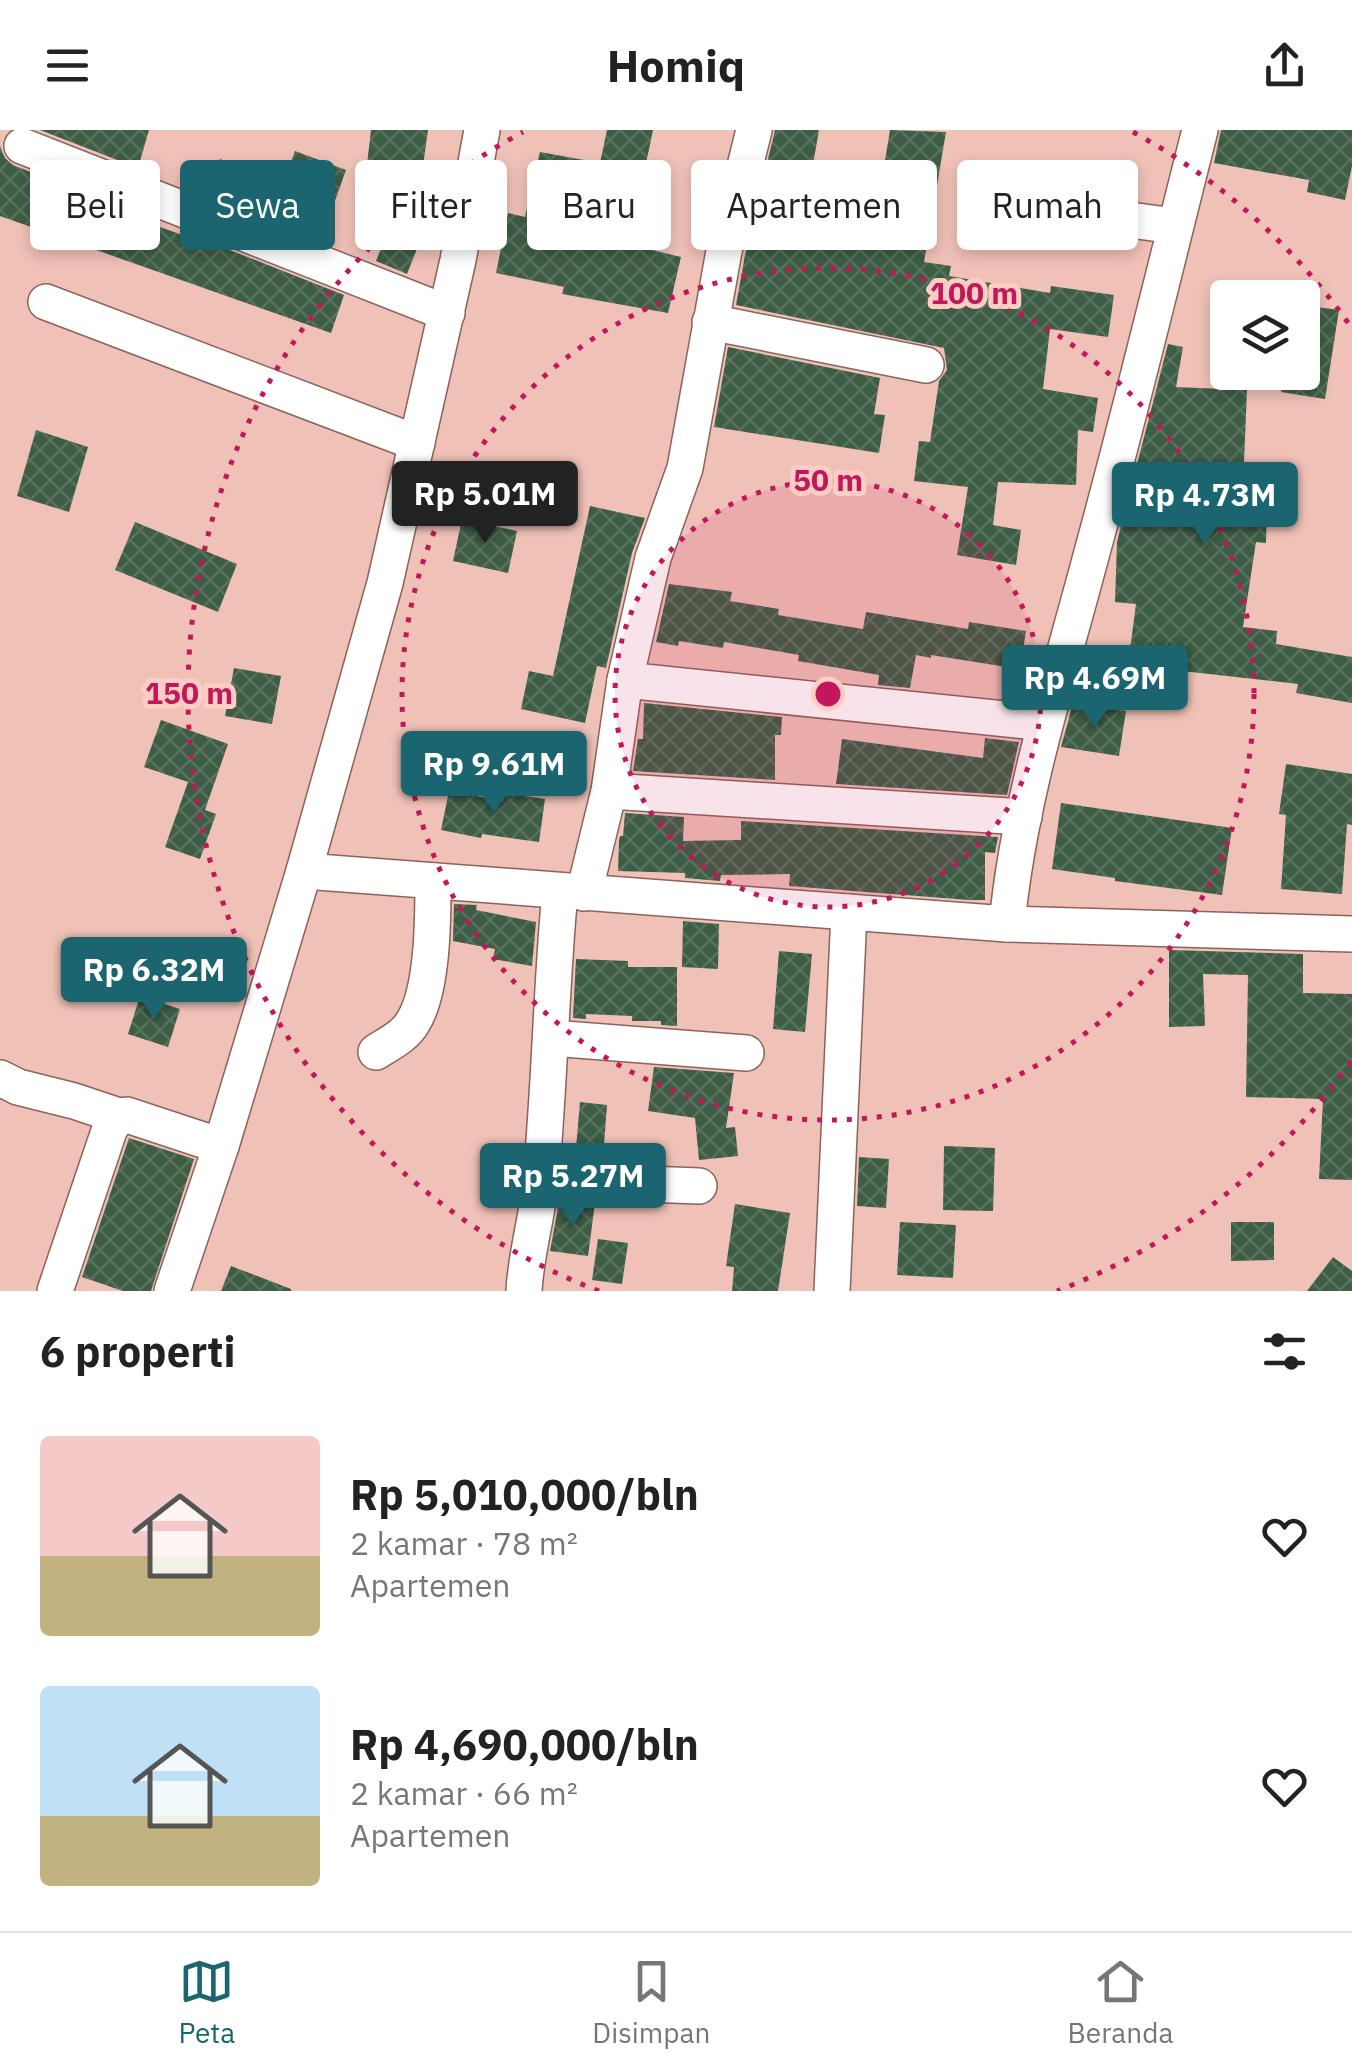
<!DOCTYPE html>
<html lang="id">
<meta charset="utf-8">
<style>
body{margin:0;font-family:"IBM Plex Sans",sans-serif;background:#f6f6f6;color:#222;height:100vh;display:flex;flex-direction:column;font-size:38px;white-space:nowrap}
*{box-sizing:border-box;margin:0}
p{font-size:32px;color:#767676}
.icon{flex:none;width:55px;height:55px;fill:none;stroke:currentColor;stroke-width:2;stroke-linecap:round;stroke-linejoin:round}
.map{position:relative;height:1161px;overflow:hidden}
.panel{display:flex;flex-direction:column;background:#fff;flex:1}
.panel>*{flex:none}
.hud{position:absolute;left:30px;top:30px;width:1292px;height:90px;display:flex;gap:20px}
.buttons{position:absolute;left:1210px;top:150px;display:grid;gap:20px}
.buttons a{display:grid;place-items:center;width:110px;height:110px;border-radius:10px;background:#fff;box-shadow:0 5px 15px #0003;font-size:50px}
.price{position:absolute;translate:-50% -85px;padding:0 22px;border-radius:10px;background:#1b6571;color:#fff;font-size:32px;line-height:65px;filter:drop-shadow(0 2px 5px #0008)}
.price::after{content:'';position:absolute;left:50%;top:60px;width:30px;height:22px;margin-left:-15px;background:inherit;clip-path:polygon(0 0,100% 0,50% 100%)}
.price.current{background:#222;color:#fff}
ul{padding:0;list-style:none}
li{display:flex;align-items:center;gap:30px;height:250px;padding:0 40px}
li span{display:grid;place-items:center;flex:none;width:280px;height:200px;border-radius:10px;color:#555}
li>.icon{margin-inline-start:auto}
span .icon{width:120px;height:120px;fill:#fffc;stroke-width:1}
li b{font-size:42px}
h2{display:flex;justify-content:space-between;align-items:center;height:120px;padding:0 40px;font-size:42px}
.tag{padding:0 35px;border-radius:10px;background:#fff;box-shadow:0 5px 15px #0003;font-size:35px;line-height:90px}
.tag.current{background:#1b6571;color:#fff}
header{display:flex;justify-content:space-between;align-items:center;height:130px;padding:0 40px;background:#fff;font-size:45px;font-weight:800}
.dock{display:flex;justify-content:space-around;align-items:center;height:140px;border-top:2px solid #e0e0e0;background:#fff;font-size:28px;color:#767676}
.dock a{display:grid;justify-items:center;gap:5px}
.dock .current{color:#1b6571}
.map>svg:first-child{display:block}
.building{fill:url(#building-cross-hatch)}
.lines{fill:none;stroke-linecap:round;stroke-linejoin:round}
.minor-casing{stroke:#8c625a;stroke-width:38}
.minor{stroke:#fff;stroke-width:35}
.ring{fill:none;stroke:#c2185b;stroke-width:5;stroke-dasharray:5 10}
.centre{fill:#c2185b;stroke:#fecec4;stroke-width:5}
.ring-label{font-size:30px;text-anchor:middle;font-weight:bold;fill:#c2185b;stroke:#fecec4;stroke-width:10;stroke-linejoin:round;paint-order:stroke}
</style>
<header><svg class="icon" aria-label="menu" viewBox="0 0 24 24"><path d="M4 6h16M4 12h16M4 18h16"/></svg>Homiq<svg class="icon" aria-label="share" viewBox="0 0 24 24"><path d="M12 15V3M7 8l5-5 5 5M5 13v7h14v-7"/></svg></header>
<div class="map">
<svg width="1352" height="1161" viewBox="0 0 1352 1161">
<defs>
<pattern id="building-cross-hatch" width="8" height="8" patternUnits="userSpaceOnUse" patternTransform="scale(2.5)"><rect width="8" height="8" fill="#3d5e45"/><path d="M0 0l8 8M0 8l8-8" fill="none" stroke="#58715d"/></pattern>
</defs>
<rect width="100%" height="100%" fill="#f0c1b7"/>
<g class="building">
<polygon points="40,0 149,0 138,38"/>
<polygon points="371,0 428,0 421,50 366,43"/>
<polygon points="607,0 653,0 644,43 667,48 652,120 681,127 668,183 562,164 564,157 496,143 508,83 525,87 540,22 600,33"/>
<polygon points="775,0 819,0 812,40 834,44 833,47 881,55 890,0 946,2 924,132 951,136 949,146 1050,163 1051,156 1114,165 1108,207 1050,199 1043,259 1098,268 1093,302 1078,300 1076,355 998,352 993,395 1021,400 1016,435 957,425 968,357 914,351 919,311 930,312 939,251 947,240 944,218 736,175 745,125"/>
<polygon points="1221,0 1352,0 1352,36 1345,70 1307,62 1309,50 1214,33"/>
<polygon points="0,16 5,28 13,35 86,64 84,70 188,107 189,104 344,165 331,203 0,86"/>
<polygon points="295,21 346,40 328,90 277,71"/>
<polygon points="220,29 262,46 247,82 205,65"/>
<polygon points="402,66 433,79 407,144 376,131"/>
<polygon points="1302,175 1339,180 1325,269 1281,262 1284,242 1302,242"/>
<polygon points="1168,214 1183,217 1176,257 1247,260 1244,332 1268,333 1266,413 1256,412 1243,497 1277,501 1276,514 1352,527 1352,573 1296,563 1298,554 1128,535 1136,474 1115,472 1117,412"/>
<polygon points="728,217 880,248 874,284 885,285 879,323 714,297"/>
<polygon points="36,300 88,317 69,382 17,366"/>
<polygon points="590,376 645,388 632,423 606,538 597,536 585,593 521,579 529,541 553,546"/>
<polygon points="462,389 517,401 508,443 453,431"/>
<polygon points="135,392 237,434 218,482 115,440"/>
<polygon points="669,454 732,462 730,471 779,479 778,485 863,499 866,482 968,499 969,492 1026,501 1020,539 931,525 931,528 916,525 910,558 878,555 879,545 798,531 799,525 724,512 723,518 679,511 678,516 656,512"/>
<polygon points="234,538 281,546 272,594 225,586"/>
<polygon points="644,573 782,587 781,605 775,605 775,650 633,641 638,609 643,609"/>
<polygon points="1073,573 1126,581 1119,626 1061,617"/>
<polygon points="161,590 228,614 205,680 216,684 200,729 165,717 188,652 144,637"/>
<polygon points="985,608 1019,612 1007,665 836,654 842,609 983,628"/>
<polygon points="1286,634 1352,644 1352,695 1347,694 1342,764 1281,759 1286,685 1279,684"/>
<polygon points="449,661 503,671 505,663 545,669 539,712 482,704 481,708 441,700"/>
<polygon points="1061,673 1232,698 1222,765 1115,751 1115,748 1052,739"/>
<polygon points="625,683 684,687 683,711 741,710 741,691 998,707 995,723 985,722 985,770 969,770 789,756 790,744 721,745 720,751 685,748 685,743 618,741 619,710 620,706 623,706"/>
<polygon points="454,774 477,775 476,780 536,792 532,836 493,829 495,819 453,811"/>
<polygon points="683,791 719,794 718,839 682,837"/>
<polygon points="1169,820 1303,824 1303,863 1352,864 1352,1050 1319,1049 1323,969 1246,967 1248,845 1203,844 1205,896 1169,897"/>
<polygon points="779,821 812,824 805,902 773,899"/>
<polygon points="576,829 628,831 628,837 677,837 677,896 661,895 661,891 632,891 632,886 586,884 586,889 573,888"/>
<polygon points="140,866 180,879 168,917 128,904"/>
<polygon points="654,937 734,943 726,998 735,997 738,1026 699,1030 695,988 648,981"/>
<polygon points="580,972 607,975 603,1028 600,1031 575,1030"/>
<polygon points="129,1008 194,1029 151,1161 123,1161 82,1147"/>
<polygon points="944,1016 995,1018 993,1081 943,1080"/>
<polygon points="859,1027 889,1029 886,1078 857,1076"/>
<polygon points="559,1072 595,1073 588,1126 550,1121"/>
<polygon points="735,1074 790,1083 778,1161 732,1161 734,1137 726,1136"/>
<polygon points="900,1092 956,1095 953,1148 897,1145"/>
<polygon points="1231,1092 1274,1092 1274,1130 1231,1131"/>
<polygon points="598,1109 628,1113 622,1154 592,1150"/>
<polygon points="1333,1127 1352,1141 1352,1161 1307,1161"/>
<polygon points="231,1136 291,1159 291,1161 221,1161"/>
</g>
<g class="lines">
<defs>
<g id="minor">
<polyline points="482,0 458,130 385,453 304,741 1007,794 1352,804"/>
<polyline points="22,16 447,183"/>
<polyline points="1047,79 1175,96"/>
<polyline points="46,172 417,313"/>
<polyline points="710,192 926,235"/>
<polyline points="625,550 1045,593"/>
<polyline points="609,661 1024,687"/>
<polyline points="584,763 609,661 625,550 653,428 685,338 724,121 754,0"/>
<path d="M1007,794C1019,669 1059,547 1091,426C1130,284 1164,142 1200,0"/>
<polyline points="551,908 746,923"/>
<path d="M376,922C390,913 405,906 413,892C433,860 433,789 433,751"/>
<polyline points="0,948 18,957 74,971 119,986"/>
<polyline points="221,1016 304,741"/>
<polyline points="541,1050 699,1056"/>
<polyline points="55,1161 110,998 119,986 127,985 221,1016 172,1161"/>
<path d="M524,1161C526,1122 538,1085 541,1047C550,952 551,856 560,762"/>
<polyline points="832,1161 849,782"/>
</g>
</defs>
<use href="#minor" class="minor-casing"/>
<use href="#minor" class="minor"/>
</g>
<circle cx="828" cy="564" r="213" fill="#c2185b" fill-opacity=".12"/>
<g class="ring">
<circle cx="828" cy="564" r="213"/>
<circle cx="828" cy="564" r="426"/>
<path d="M1351 931A639 639 0 0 1 1057 1161M599 1161A639 639 0 0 1 523 2M1133 2A639 639 0 0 1 1351 197"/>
</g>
<circle cx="828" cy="564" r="15" class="centre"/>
<g class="ring-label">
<text x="974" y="174">100 m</text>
<text x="828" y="361">50 m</text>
<text x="189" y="574">150 m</text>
</g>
</svg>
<div class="buttons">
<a><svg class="icon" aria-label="layers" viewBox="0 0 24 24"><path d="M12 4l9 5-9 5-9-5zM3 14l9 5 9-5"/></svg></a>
</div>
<b class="price current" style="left:485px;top:416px">Rp 5.01M</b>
<b class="price" style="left:1205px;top:417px">Rp 4.73M</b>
<b class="price" style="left:1095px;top:600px">Rp 4.69M</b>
<b class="price" style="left:494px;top:686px">Rp 9.61M</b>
<b class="price" style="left:154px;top:892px">Rp 6.32M</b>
<b class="price" style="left:573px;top:1098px">Rp 5.27M</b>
<div class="hud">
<a class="tag">Beli</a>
<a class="tag current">Sewa</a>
<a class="tag">Filter</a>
<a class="tag">Baru</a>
<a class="tag">Apartemen</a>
<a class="tag">Rumah</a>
</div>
</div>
<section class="panel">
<h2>6 properti<svg class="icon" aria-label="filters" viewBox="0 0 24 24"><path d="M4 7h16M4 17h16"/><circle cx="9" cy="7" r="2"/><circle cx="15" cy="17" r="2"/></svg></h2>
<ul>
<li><span style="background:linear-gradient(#f6c9c9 60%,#c2b280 0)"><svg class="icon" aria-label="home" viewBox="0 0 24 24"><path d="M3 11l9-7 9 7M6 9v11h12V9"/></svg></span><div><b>Rp 5,010,000/bln</b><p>2 kamar · 78 m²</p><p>Apartemen</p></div><svg class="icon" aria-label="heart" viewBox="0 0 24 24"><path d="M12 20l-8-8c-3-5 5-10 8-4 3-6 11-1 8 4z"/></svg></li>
<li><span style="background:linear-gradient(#bfe0f5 65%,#c2b280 0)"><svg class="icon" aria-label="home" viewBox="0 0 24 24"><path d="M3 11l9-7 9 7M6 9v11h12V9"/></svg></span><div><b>Rp 4,690,000/bln</b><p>2 kamar · 66 m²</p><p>Apartemen</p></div><svg class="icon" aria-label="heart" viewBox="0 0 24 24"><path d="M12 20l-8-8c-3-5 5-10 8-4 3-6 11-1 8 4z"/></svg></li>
</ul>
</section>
<nav class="dock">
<a class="current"><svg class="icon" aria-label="map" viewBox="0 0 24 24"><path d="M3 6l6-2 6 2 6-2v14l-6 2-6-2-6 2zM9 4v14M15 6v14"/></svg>Peta</a>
<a><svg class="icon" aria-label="saved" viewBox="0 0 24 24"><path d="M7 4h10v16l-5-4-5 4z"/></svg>Disimpan</a>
<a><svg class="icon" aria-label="home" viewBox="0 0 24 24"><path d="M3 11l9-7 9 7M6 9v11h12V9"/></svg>Beranda</a>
</nav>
